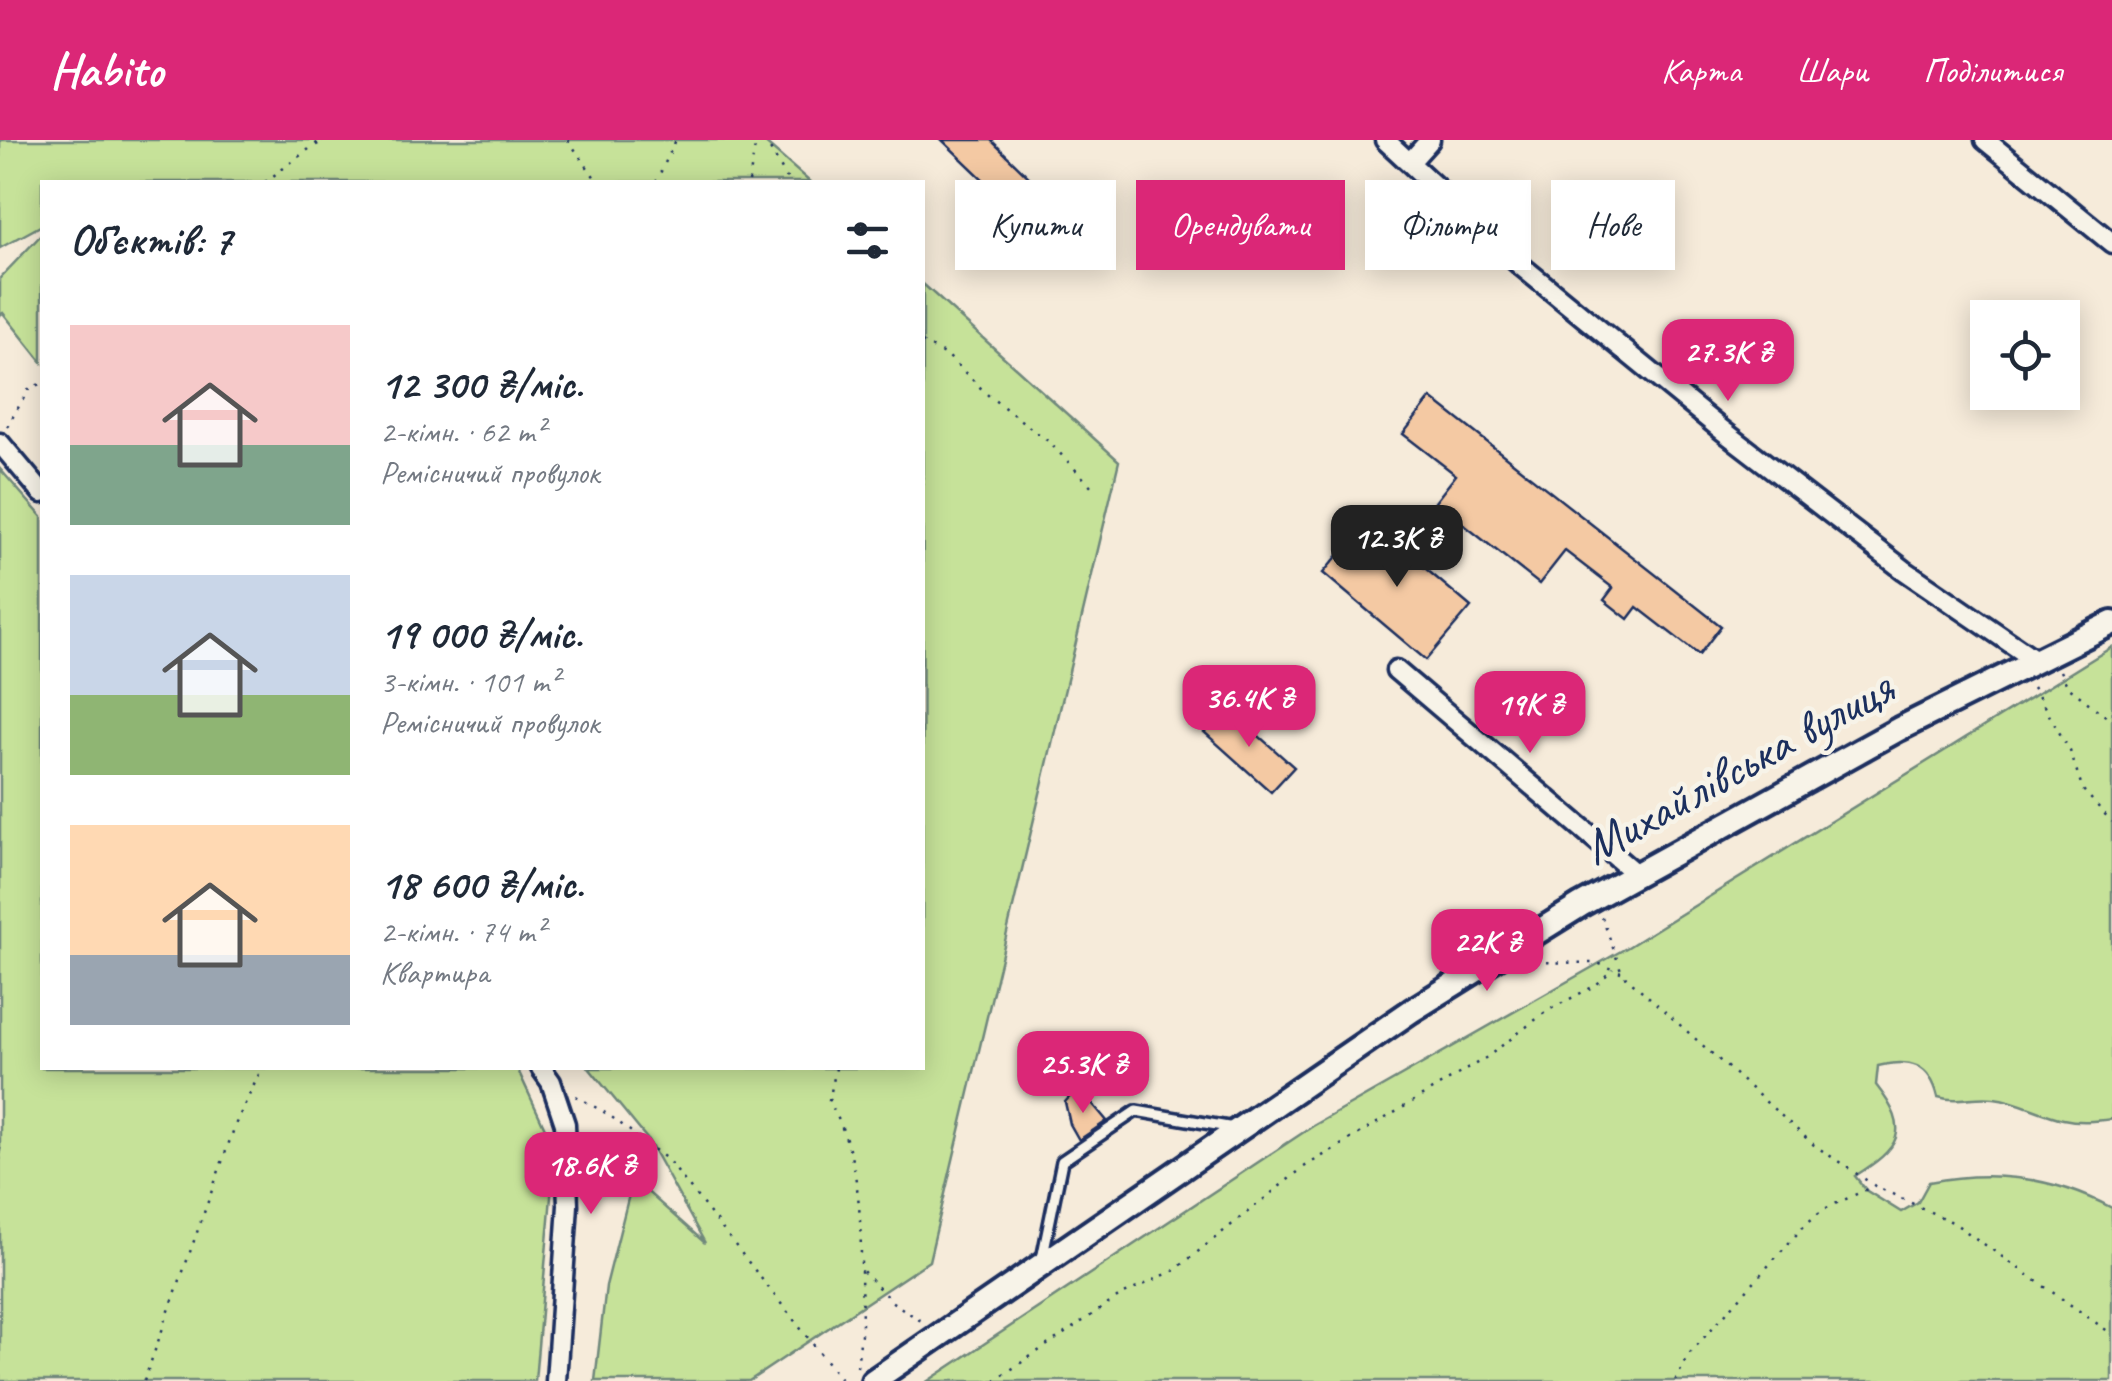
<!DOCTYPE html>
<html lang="uk">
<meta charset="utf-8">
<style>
body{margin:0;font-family:Caveat,sans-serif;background:#f6f6f7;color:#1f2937;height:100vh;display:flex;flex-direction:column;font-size:38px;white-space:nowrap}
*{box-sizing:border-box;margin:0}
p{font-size:32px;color:#747a83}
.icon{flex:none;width:55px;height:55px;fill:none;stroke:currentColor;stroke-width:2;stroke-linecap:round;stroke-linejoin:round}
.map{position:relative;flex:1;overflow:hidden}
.drawer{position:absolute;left:40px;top:40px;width:885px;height:890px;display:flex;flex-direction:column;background:#fff;border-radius:0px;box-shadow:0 5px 25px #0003}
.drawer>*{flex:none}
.banner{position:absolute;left:955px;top:40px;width:950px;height:90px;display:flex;gap:20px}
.fabs{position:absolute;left:1970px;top:160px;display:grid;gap:20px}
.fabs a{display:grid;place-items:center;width:110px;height:110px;border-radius:0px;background:#fff;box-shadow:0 5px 25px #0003;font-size:50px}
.price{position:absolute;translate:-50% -85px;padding:0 22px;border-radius:20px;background:#db2777;color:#fff;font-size:32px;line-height:65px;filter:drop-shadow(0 2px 5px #0008)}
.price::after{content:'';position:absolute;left:50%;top:60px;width:30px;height:22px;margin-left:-15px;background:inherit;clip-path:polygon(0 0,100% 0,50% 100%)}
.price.current{background:#222;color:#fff}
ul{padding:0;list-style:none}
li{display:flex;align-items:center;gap:30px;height:250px;padding:0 30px}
li span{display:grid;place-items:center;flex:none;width:280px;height:200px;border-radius:0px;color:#555}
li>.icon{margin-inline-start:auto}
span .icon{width:120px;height:120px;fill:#fffc;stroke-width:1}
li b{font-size:42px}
h2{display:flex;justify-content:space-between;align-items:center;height:120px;padding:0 30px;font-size:42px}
.chip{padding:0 35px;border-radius:0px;background:#fff;box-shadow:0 5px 25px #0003;font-size:35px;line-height:90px}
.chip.current{background:#db2777;color:#fff}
header{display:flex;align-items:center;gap:60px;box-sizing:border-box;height:140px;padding:0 50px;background:#db2777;color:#fff}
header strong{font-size:48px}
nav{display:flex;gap:55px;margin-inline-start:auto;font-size:35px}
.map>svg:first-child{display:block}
.green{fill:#c6e299;stroke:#70887c;stroke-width:2.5}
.building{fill:#f4c9a3;stroke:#1b2f5e;stroke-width:2.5}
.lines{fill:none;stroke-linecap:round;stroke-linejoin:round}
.service-casing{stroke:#1b2f5e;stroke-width:16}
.minor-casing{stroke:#1b2f5e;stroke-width:25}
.secondary-casing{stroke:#1b2f5e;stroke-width:30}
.path{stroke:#1b2f5e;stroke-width:2.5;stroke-dasharray:2.5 8;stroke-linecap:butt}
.service{stroke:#f7f3e8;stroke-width:9}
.minor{stroke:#f7f3e8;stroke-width:18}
.secondary{stroke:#f7f3e8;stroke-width:22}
.labels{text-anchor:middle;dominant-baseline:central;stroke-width:9;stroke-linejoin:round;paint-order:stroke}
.street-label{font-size:50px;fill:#1b2f5e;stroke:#f7f3e8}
</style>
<header>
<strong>Habito</strong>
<nav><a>Карта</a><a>Шари</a><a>Поділитися</a></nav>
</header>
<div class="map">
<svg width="2112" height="1241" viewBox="0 0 2112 1241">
<rect width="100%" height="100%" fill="#f6ebda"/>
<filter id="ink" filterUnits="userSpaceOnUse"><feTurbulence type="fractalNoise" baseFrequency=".01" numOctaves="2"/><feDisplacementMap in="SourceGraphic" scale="20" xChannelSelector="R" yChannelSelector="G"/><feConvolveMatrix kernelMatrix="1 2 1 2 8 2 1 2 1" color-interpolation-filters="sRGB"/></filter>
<g filter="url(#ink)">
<g class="green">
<polygon points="0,0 762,0 810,42 42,42 42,85 0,108"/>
<polygon points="42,94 42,222 3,173 0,175 0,138"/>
<polygon points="923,144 1119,321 929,1121 749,1241 595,1241 606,1146 633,1039 705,1103 648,1000 589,928 922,928"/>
<polygon points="0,329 42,377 42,928 517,928 555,1010 535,1241 0,1241"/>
<path d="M2112,507V979C2096,981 2080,983 2063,979C2040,974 2019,961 1994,958C1974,955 1959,963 1938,957C1930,924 1910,918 1878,926L1876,945C1913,992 1899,1008 1855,1036L1867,1051L1901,1072L1918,1062L1929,1042C1994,1029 2054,1037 2112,1068V1241H928L1313,986L1628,807Z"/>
</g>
<g class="building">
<polygon points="942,0 991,0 1039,47 1016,71"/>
<polygon points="1431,258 1721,486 1699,515 1637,467 1628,479 1604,460 1613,448 1565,411 1539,444 1435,362 1456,335 1403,294"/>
<polygon points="1368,380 1471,467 1426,520 1323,433"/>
<polygon points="1226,567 1294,627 1271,652 1204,592"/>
<polygon points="1074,952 1091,962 1107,981 1079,1000 1070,984 1065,962"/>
</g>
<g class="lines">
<defs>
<polyline id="service" points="1042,1119 1062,1021 1136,971 1234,988"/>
<g id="minor">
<polyline points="1385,0 1520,125 1722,290 1904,430 2034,519"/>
<polyline points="1985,0 2112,103"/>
<polyline points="1411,21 1430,0"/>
<polyline points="0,303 42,353"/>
<polyline points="1396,530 1637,735"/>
<polyline points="541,928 551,942 565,984 568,1065 556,1241"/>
</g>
<polyline id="secondary" points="873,1241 1411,871 1581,765 1899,589 2112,483"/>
</defs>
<use href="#service" class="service-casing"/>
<use href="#minor" class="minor-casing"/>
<use href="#secondary" class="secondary-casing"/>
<g class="path">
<polyline points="568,0 598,42"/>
<polyline points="765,0 789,42"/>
<polyline points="316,5 328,0"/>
<polyline points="265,42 321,0"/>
<polyline points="656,42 676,0"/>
<polyline points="749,42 756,0"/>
<polyline points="922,202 949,217 989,256 1048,301 1096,351"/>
<polyline points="7,287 29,249 42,243"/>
<polyline points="2060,531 2068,547 2112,581"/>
<polyline points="2033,547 2070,611 2083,650 2112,682"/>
<polyline points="1602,777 1622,833 1814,1005 1875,1046 1954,1083 2112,1194"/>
<polyline points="1526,822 1597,823 1621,832"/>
<path d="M836,928L829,961C859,1013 861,1070 861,1129L891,1161L921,1181"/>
<polyline points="576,956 609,975 668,1020 842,1241"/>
<polyline points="0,1007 0,1021"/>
<polyline points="857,1227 862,1186 861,1130"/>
<polyline points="144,1241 236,983 262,928"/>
<polyline points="994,1241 1120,1156 1175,1130 1304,1027 1487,917 1547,871 1596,845 1613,829"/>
<polyline points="1675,1241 1690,1213 1805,1085 1822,1070 1874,1046"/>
</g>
<use href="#service" class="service"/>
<use href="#minor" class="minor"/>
<use href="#secondary" class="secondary"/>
</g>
</g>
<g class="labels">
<g class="street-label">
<text transform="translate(1738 627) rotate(-29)">Михайлівська вулиця</text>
</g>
</g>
</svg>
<div class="fabs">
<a><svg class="icon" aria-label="locate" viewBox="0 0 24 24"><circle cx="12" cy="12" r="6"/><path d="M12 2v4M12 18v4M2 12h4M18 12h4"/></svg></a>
</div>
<b class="price" style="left:1728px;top:264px">27.3K ₴</b>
<b class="price current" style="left:1397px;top:450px">12.3K ₴</b>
<b class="price" style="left:1249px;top:610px">36.4K ₴</b>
<b class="price" style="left:1530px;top:616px">19K ₴</b>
<b class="price" style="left:1487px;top:854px">22K ₴</b>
<b class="price" style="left:1083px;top:976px">25.3K ₴</b>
<b class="price" style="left:591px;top:1077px">18.6K ₴</b>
<div class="banner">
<a class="chip">Купити</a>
<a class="chip current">Орендувати</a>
<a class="chip">Фільтри</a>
<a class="chip">Нове</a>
</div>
<section class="drawer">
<h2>Об’єктів: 7<svg class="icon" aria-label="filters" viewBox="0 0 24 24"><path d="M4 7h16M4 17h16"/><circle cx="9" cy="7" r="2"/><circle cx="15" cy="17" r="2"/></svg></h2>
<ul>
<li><span style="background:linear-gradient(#f6c9c9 60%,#7fa58c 0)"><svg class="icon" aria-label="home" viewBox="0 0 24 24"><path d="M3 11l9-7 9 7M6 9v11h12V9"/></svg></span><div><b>12 300 ₴/міс.</b><p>2-кімн. · 62 m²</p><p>Ремісничий провулок</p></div></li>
<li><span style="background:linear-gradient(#c9d6e8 60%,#8fb573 0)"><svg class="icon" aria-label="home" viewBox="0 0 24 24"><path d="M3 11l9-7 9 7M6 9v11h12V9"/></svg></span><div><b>19 000 ₴/міс.</b><p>3-кімн. · 101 m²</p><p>Ремісничий провулок</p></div></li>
<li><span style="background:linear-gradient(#ffd9b3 65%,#9aa5b1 0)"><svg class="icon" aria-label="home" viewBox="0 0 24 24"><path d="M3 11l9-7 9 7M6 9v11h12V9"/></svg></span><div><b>18 600 ₴/міс.</b><p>2-кімн. · 74 m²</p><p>Квартира</p></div></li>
</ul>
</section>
</div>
